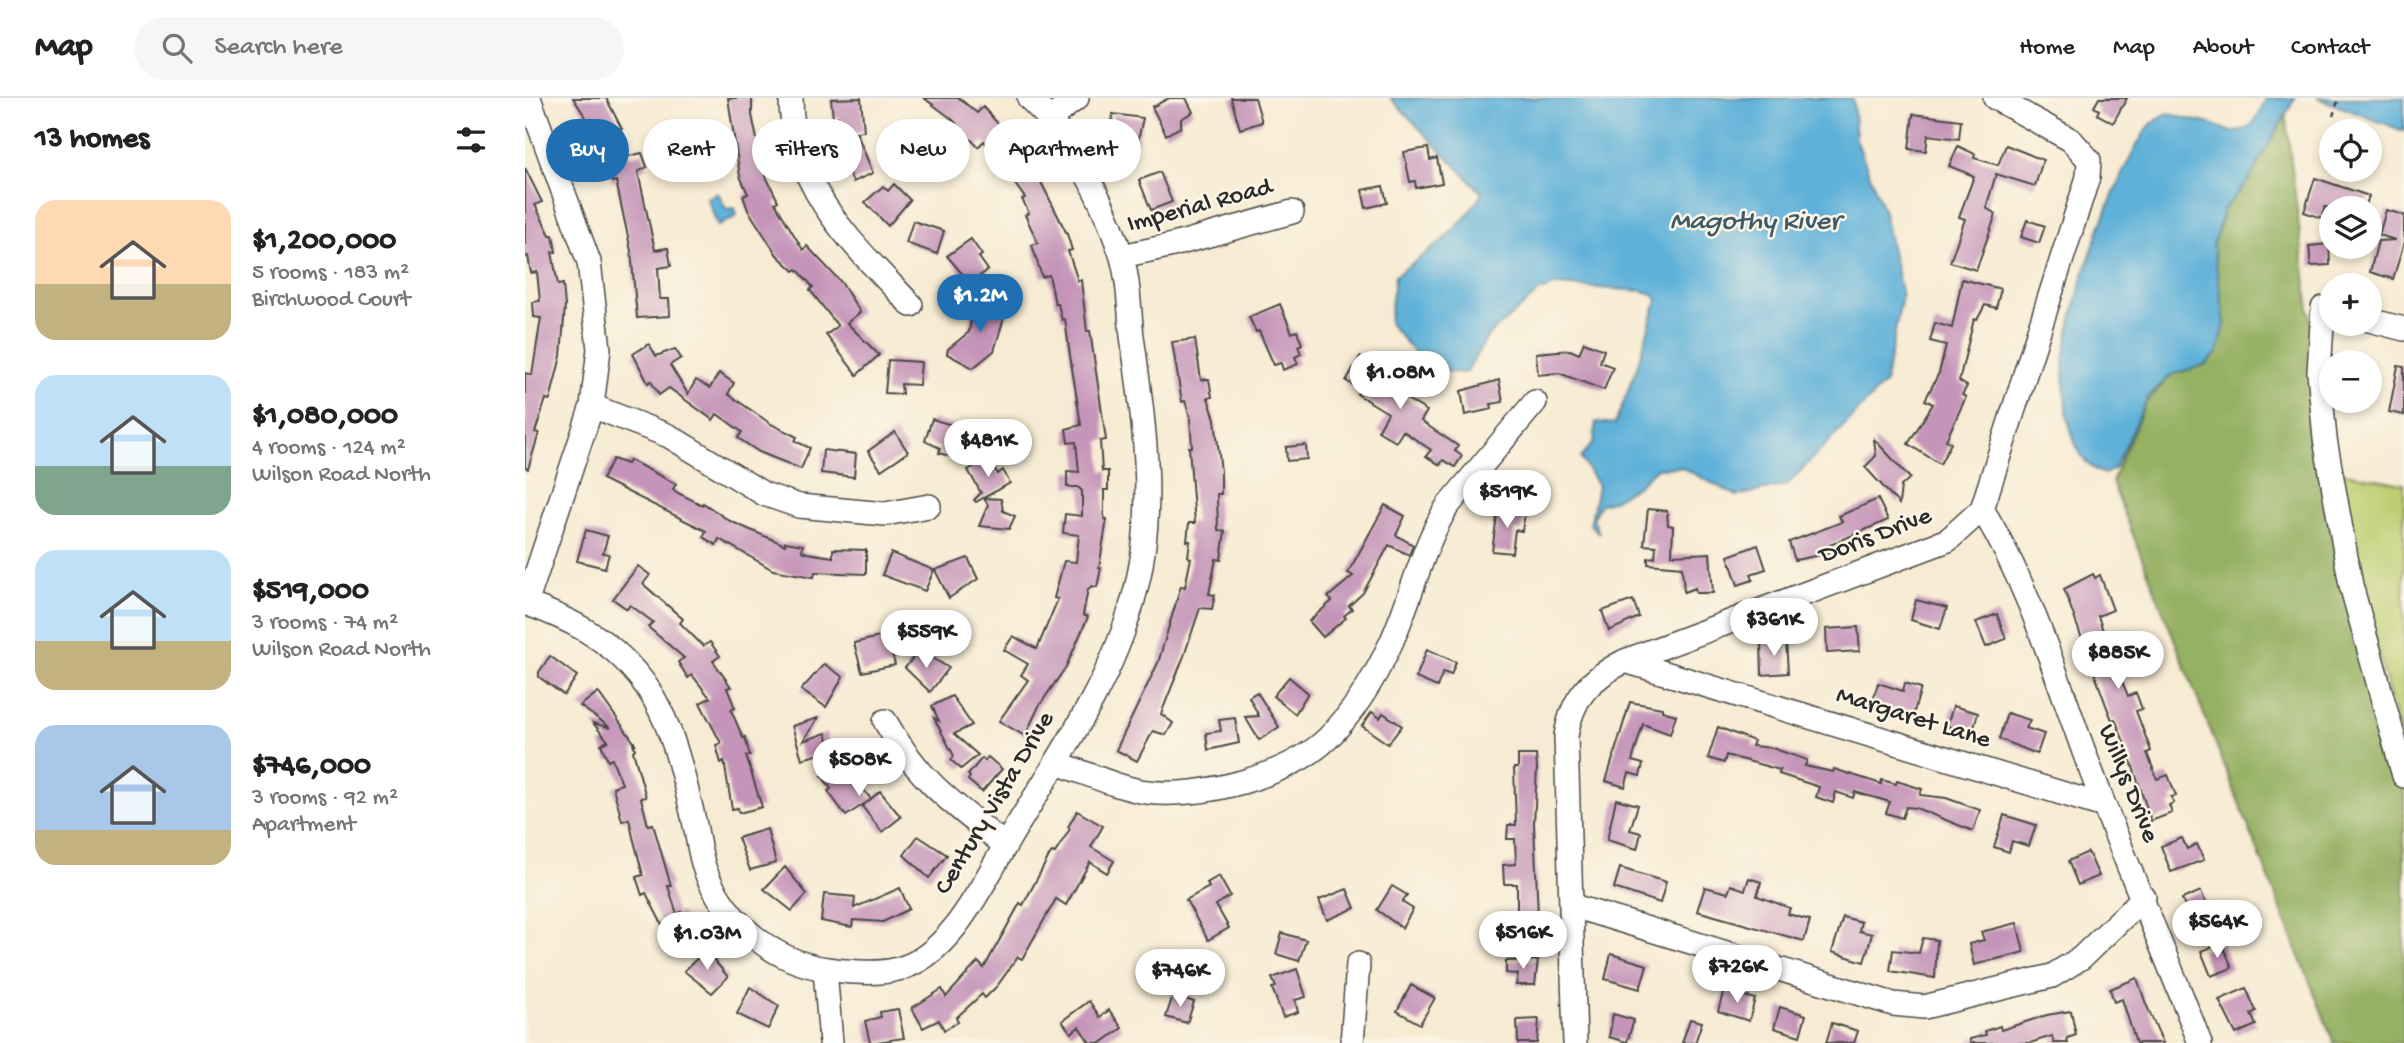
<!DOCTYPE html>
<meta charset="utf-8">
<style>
body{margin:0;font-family:"Gochi Hand",sans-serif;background:#f6f6f6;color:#222;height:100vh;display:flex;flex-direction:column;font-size:26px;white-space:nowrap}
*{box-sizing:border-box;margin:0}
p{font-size:23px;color:#767676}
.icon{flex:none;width:38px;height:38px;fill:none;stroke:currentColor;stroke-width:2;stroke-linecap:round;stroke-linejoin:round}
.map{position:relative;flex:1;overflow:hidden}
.panel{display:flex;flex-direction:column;background:#fff;width:525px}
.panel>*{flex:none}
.top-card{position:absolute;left:21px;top:21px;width:665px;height:63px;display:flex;gap:14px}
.fabs{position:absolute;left:1794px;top:21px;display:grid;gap:14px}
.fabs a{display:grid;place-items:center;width:63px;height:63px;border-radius:50%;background:#fff;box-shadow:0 4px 10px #0003;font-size:35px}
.price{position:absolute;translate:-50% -60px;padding:0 16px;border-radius:24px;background:#fff;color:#222;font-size:23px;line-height:46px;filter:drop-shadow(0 2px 4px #0008)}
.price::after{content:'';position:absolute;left:50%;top:42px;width:21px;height:16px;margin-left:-10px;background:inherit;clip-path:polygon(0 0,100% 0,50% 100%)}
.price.selected{background:#1f6fb2;color:#fff}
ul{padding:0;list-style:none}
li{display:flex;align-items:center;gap:21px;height:175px;padding:0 35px}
li span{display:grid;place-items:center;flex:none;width:196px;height:140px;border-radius:21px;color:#555}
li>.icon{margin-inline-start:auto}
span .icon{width:84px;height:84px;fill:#fffc;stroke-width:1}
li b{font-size:30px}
h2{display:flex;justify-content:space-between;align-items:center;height:84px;padding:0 35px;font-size:30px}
.pill{padding:0 24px;border-radius:32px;background:#fff;box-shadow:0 4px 10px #0003;font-size:24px;line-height:63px}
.pill.selected{background:#1f6fb2;color:#fff}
header{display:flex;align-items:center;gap:42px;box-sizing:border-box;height:98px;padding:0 35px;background:#fff;border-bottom:2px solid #e0e0e0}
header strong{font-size:33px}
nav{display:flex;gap:38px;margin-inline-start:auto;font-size:24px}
.search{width:490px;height:63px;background:#f6f6f6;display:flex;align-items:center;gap:18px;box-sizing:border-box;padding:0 24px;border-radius:38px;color:#767676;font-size:26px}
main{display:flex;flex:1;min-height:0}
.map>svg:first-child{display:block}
.green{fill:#bcce71;stroke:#747c4e;stroke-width:2}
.forest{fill:#95b163;stroke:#606e47;stroke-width:2}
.water{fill:#5eb1d9;stroke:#446e82;stroke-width:2}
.building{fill:#c595b9}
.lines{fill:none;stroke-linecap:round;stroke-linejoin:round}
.minor-casing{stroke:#4a4844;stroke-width:26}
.path{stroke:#4a4844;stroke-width:2.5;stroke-dasharray:5 5;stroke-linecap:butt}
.minor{stroke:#fff;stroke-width:23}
.labels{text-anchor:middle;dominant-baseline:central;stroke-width:5;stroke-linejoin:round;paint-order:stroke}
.street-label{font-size:26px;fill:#2b2b2b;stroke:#fcf5e5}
.water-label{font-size:28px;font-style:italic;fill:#3d5a68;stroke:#fcf5e5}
</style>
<header>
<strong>Map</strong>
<div class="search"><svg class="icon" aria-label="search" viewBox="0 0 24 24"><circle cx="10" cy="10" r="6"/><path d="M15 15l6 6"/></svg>Search here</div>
<nav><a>Home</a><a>Map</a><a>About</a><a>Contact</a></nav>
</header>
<main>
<section class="panel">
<h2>13 homes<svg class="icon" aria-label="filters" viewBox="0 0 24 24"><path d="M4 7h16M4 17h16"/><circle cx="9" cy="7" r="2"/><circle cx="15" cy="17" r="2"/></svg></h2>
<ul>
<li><span style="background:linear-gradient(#ffd9b3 60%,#c2b280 0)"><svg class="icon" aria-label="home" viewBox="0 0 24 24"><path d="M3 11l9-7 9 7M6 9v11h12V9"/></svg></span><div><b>$1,200,000</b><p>5 rooms · 183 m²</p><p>Birchwood Court</p></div></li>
<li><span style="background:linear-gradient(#bfe0f5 65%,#7fa58c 0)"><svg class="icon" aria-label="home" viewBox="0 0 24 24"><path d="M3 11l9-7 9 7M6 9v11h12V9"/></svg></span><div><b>$1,080,000</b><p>4 rooms · 124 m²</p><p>Wilson Road North</p></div></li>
<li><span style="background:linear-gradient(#bfe0f5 65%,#c2b280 0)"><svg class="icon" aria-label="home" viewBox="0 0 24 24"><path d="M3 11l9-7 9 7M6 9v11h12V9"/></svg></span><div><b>$519,000</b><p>3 rooms · 74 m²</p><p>Wilson Road North</p></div></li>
<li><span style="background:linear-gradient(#a9c7e8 75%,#c2b280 0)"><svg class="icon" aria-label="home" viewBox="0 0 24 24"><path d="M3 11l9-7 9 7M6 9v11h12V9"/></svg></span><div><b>$746,000</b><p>3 rooms · 92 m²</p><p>Apartment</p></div></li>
</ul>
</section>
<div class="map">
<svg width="1879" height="945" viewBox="0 0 1879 945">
<rect width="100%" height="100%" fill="#fcf5e5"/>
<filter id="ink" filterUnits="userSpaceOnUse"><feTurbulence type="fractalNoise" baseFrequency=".0143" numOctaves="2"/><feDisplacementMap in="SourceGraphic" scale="14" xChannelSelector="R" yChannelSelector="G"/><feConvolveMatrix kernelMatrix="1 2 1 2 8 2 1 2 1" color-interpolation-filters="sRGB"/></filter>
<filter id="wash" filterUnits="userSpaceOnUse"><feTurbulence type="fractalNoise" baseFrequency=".00686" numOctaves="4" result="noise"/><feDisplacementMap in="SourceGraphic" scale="28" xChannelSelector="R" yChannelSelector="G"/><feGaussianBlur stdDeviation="1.57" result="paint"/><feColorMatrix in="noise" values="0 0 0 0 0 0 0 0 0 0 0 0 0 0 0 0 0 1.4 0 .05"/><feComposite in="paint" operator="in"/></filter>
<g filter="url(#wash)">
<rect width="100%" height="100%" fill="#f7ebd3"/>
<polygon class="green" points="1806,372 1879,386 1879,651"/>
<polygon class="forest" points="1760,13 1800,341 1879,678 1879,945 1809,945 1587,384 1620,306 1646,277 1681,266 1700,226 1688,147 1699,111 1724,82"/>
<g class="water">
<path d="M865,0H1328L1331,41L1358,111L1377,198L1360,285L1262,387L1212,398L1156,369L1132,370L1112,388L1087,403L1075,406L1068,420L1074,435L1065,427L1073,388L1056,360L1069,343L1071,324L1090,326L1111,272L1132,202L1128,196L1118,193L1031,187L1015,193L963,238L941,275L905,273L864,225L870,178C902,155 938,131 957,95Z"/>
<path d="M1741,0H1770L1724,82L1699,111L1688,147L1700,226L1693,254L1681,266L1646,277L1623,299L1590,370L1580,376C1544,366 1539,304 1539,273C1539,218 1590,74 1623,30C1628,23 1636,19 1644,15C1658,21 1667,22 1682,25C1691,26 1699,33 1708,34C1728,35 1735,15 1741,0Z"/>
<polygon points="1792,0 1879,0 1879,33"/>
<polygon points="193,95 201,111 210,110 212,118 193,128 182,100"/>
</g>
<g id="blocks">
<g class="building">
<polygon points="48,0 81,0 97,31 95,32 104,58 117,55 122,69 113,74 130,152 143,150 146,168 133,170 135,201 144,201 145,218 112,220 106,153 91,83 87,84 68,30"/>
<polygon points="203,0 227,0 227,17 236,61 233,62 253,103 250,105 278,152 282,148 316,184 335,214 322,225 354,257 332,277 301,237 313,228 285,192 288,189 272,171 269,173 252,157 223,112 218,98 223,96 215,78"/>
<polygon points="336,0 339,33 331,34 348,75 328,84 314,54 318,52 315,24 313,19 308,20 306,1"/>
<polygon points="399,0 434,0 452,15 458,9 484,38 511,74 542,136 547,152 543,153 553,183 556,182 562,233 565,233 581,342 575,343 577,373 583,373 583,392 579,392 579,421 582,421 574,470 576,470 572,489 567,488 563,491 558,517 563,519 541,569 514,608 500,638 474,623 503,582 496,577 503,566 479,552 488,538 512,551 533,501 529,500 539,463 551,464 554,437 538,435 540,416 557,418 557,393 553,389 542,389 542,373 554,374 551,344 543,345 541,331 556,327 544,251 540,221 537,222 533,206 530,206 524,177 517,179 507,147 513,145 500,117 504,115 497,101 500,100 459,43 453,49 427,21"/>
<polygon points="644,0 661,0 668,14 656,21 656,29 641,37 627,9"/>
<polygon points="706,0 730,0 737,24 715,31"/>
<polygon points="1574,0 1602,0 1588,25 1572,16 1574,12 1569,9"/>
<polygon points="588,16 618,20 608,65 589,62 589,35 586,35"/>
<polygon points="1388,16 1436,22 1434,41 1403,37 1401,53 1384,51"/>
<polygon points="1481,47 1518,62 1510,88 1471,76 1461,110 1471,116 1451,172 1425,164 1440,121 1434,119 1449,78 1424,68 1433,48 1450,56 1449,60 1473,67"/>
<polygon points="903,50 905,62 912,60 917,85 891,90 890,83 885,84 879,54"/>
<polygon points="0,70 17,104 10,107 25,137 28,137 31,154 27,154 33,187 38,186 40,208 36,258 25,302 21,301 10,334 14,335 3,371 0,370 0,275 7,277 16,220 9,219 8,204 15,203 12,174 6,175 3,158 0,159"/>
<polygon points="635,74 647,104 626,112 614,82"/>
<polygon points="1790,80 1844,98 1840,110 1800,109 1797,120 1779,114"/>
<polygon points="369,86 385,102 363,128 340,104 358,88 363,93"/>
<polygon points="858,88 862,105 841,110 837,92"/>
<polygon points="1861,112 1879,117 1879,145 1868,181 1845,174 1853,143 1870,142 1854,137"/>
<polygon points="1502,122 1520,128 1514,145 1496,139"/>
<polygon points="388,123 419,133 412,156 381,145"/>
<polygon points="446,141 457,157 454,159 463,172 445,185 422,158"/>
<polygon points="1804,146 1805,167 1786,168 1784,148"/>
<polygon points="1437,181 1476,191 1471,210 1460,207 1452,222 1449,221 1434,283 1442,288 1437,297 1441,299 1421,342 1426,345 1415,366 1383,346 1408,306 1400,302 1414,275 1421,247 1405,243 1410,225 1427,230"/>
<polygon points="450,199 482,210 469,253 448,270 422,256 423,251 444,234"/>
<polygon points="755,206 767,235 772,233 777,246 773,248 776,256 770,259 773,266 758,272 756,265 749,267 734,233 731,234 724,219"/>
<polygon points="670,241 676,282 684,281 687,299 683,300 690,321 696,374 696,396 692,396 693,432 700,433 696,462 691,461 684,496 690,497 687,511 675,510 659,558 636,616 648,625 641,637 628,633 612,663 591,652 633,565 656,488 660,489 666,460 663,459 665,443 662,443 664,425 670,425 664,349 667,349 665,319 660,303 657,304 647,244"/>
<polygon points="1059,244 1079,252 1075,264 1088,269 1079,292 1034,275 1013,277 1011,255 1045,252 1054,256"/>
<polygon points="124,246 131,258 150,251 156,260 145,267 163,296 171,282 185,290 194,275 209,285 203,296 246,326 272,339 270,343 285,350 276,371 234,354 213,340 217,334 192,316 188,322 144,290 134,297 126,283 123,285 108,256"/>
<polygon points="835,259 848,267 852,261 864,268 859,274 871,281 865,291 902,313 896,323 933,348 930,353 937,358 930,369 918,362 915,367 901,358 906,352 878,333 871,344 853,333 863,315 832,296 835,291 821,283"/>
<polygon points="363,262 396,264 394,287 376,286 377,296 360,295"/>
<polygon points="1873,268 1879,269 1879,317 1864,314"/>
<polygon points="974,282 978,304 966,306 967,311 940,317 936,293"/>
<polygon points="407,321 440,331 431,360 414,355 415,350 400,343"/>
<polygon points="370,334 383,354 356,372 343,353"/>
<polygon points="1349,341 1385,380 1376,388 1374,406 1340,369 1351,358"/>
<polygon points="781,347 782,361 762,363 761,349"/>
<polygon points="298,352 331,356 329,379 296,375"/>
<polygon points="463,360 473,376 478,372 485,385 451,404 449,402 456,395 443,372"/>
<polygon points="88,361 102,366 105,362 151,386 148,391 151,394 177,407 178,405 205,423 260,447 260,444 278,447 277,453 282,455 308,459 308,451 341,452 341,476 290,474 289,479 259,474 248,472 194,441 191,447 178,439 181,433 77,381"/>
<polygon points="459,400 476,401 478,413 490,418 484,431 454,428 463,407"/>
<polygon points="1353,401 1363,422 1305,447 1307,452 1300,456 1270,462 1264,444 1317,424 1314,418"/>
<polygon points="860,407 880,418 871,437 888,447 884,457 864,447 838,495 824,508 827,511 819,518 821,520 798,539 784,523 807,503 803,499 828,478 823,475"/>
<polygon points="973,411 1000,415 997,433 990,432 987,455 967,453"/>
<polygon points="1123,411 1142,413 1143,427 1148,428 1147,457 1185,455 1188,495 1171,495 1170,490 1159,494 1157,469 1123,466 1123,460 1130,459 1131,448 1119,447"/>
<polygon points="61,432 83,438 78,455 84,456 80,470 52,463"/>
<polygon points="1233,447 1241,471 1226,476 1228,482 1213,487 1203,458"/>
<polygon points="366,455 409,472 400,493 357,477"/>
<polygon points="443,460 453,481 424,500 410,472"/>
<polygon points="113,468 125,477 118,486 158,521 155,525 178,548 185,544 195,558 188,563 206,589 202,590 210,610 206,612 218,640 220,639 225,658 221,658 237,709 214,715 213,710 207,711 199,663 196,665 191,647 196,645 175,605 185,600 167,577 163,580 153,564 159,560 123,529 128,524 105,507 102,511 88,501"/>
<polygon points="1568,476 1570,480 1575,477 1588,512 1573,518 1584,550 1593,546 1600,565 1591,569 1603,598 1611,595 1617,611 1611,613 1626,653 1622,655 1632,681 1643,677 1651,698 1646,699 1649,705 1644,707 1647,715 1626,723 1603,654 1590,621 1587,622 1581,607 1539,491"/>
<polygon points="1108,502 1114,519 1084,533 1077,513"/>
<polygon points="1391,502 1422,510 1415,531 1386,522"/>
<polygon points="1472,516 1481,541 1461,549 1451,524"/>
<polygon points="1333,529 1335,553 1302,555 1301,531"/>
<polygon points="362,537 370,567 337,574 329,545"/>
<polygon points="1261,542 1263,575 1237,577 1236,544"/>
<polygon points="902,551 931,564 926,577 918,574 912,589 891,580"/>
<polygon points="394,552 424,570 405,594 380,570"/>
<polygon points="25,558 52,578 39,597 14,579 14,574"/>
<polygon points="299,566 318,579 301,609 276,592"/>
<polygon points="764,579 783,595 770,616 748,598"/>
<polygon points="1353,585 1378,593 1380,585 1396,590 1388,617 1347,605"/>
<polygon points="73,594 111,647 108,645 110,651 108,653 121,699 116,700 123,727 128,726 146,788 143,788 152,816 156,814 172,841 144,857 138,847 145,842 121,795 117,797 111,779 118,777 108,739 104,721 97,723 88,689 97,686 87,661 83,663 76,646 83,643 68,625 86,630 55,608"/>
<polygon points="732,594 754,629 734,642 720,619 734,618 724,599"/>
<polygon points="427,598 447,627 429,636 453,657 436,671 426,662 429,658 409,620 414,623 407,608"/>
<polygon points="1105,604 1137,610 1137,613 1151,617 1145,636 1118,626 1107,663 1118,666 1115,678 1104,675 1100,689 1081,683"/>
<polygon points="1428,608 1453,615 1447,636 1422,628"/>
<polygon points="847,614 855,620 858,615 877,628 863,646 837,628"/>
<polygon points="1482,615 1505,622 1501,630 1519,636 1512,656 1474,641"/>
<polygon points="293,620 278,643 301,635 306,653 277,661 267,628"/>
<polygon points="710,620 714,645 683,652 681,635 696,633 694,622"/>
<polygon points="1193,629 1229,643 1227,648 1247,650 1282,662 1280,668 1308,674 1309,671 1356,686 1357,682 1371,686 1372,683 1397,691 1395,697 1421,700 1455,712 1448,733 1391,710 1381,709 1377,720 1361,715 1365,704 1330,694 1328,700 1311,694 1308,705 1291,699 1294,689 1254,676 1255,672 1201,657 1199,665 1183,660"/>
<polygon points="993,657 1011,657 1012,670 1009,726 1013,818 1010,819 1010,832 992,833 992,786 979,786 978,767 991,766 990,741 982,741 983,727 991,727 989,670 993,670"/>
<polygon points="463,659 477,671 457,694 443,682 445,679 443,677 457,660 460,663"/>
<polygon points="316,664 346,701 355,693 376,719 357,734 337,708 345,702 321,718 303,693 306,691 297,678"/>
<polygon points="1091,701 1113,707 1105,732 1116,735 1112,751 1082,742"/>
<polygon points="552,713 578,728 566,749 589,763 582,775 565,764 541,807 531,801 497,861 493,859 472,888 460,900 457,896 431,920 433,924 419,932 414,922 398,930 387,910 417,891 421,899 453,864 459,870 495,805 498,807 523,760 527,754 530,755 545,731 543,729"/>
<polygon points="1479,717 1511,727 1504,748 1487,743 1484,754 1469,749"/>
<polygon points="242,731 251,765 225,772 213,740"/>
<polygon points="393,738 422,757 404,780 379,757"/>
<polygon points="1657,740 1662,751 1672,746 1679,762 1646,774 1636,748"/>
<polygon points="1563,754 1574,778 1553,787 1543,763"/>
<polygon points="260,769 282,796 267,813 239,791"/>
<polygon points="1095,770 1141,784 1135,805 1089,790"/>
<polygon points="694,778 705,798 691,807 704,830 683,842 661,802 684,789 682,785"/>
<polygon points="1224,780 1236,784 1232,798 1265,810 1263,816 1285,822 1279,843 1172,813 1180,789 1203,795 1206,787 1220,792"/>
<polygon points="867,788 882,797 877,804 888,811 877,830 852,812"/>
<polygon points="375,790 384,811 358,824 328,822 327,829 296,823 299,796 330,799 329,810"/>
<polygon points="822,791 830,810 802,822 794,802"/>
<polygon points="1676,793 1686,818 1666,826 1657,801"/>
<polygon points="1318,819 1336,824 1334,833 1347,836 1339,864 1307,854"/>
<polygon points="1492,825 1499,854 1449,867 1444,846 1459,842 1456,834"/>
<polygon points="757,835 781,842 774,863 751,856"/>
<polygon points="1398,840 1412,842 1410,880 1365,873 1368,852 1394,855"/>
<polygon points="1697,845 1707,870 1686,878 1676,853"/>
<polygon points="181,852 203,879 187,895 159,873"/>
<polygon points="1086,856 1122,867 1115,891 1080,881"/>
<polygon points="1013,862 1010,887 991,887 993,876 981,875 981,863"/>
<polygon points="772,871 781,899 770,902 773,914 758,919 747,890 751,889 747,880"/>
<polygon points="1612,880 1621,906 1638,945 1611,945 1597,901 1589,904 1585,891"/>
<polygon points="886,887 910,900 895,926 872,913"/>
<polygon points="225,889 254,908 243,931 212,916"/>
<polygon points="1721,890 1731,913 1726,916 1731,927 1711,936 1694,902"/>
<polygon points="1199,892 1230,901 1224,923 1193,913"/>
<polygon points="648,897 669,904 662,925 641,919"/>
<polygon points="564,903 575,919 584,912 597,930 576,945 565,945 554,929 546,935 537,923"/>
<polygon points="1255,909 1281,917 1275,938 1249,930"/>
<polygon points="373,911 379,940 345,945 340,923 356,919 355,914"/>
<polygon points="1546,913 1551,937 1542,940 1543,945 1529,945 1527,938 1505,945 1445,945 1445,941 1461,937 1460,933 1475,928 1476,932 1522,917"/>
<polygon points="1088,916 1109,922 1102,944 1084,939"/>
<polygon points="1014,921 1012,945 993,945 992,922"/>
<polygon points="1165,921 1177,924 1170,945 1157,945"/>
<polygon points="1307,925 1333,933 1329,945 1301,945"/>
</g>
</g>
</g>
<g filter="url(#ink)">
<use href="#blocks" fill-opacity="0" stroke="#4a4844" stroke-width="2"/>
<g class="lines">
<defs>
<g id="minor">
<path d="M266,0C266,90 329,147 386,207"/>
<polyline points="526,20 552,0"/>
<polyline points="597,158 648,147 767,114"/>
<polyline points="1806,212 1798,210 1794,274 1800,341 1826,487 1879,678"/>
<polyline points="1844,222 1879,231"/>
<polyline points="67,308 144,338 239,396 274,408 360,416 404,408"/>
<path d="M1457,411C1506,490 1532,583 1565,670C1599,762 1640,853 1675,945"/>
<path d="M0,505C42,520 82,539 111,575C146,615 158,676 170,727C173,741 175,758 180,772C200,823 248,864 302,871C324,874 351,877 373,871C428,858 462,776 490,731C534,659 586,584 608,502C633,415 619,327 607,238C604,211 604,179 595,153C576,98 547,40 504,0"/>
<polyline points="1,506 67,308 74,251 64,164 4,0"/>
<polyline points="1100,563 1579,708"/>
<path d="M360,623C394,683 427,705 480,747"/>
<path d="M531,665C560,674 592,690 622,694C675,701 764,678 803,640C828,615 850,579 865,547C886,502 896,451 922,409L1010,304"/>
<polyline points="1048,808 1368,906 1399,909 1527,878 1556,860 1619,799"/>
<polyline points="300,871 306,945"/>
<polyline points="827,945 833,866"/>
<path d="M1050,945L1041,638C1047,599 1066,580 1100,563L1423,442L1457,411L1563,79L1564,62L1546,42L1470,0"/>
</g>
</defs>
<use href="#minor" class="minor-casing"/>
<polyline class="path" points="1808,18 1814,0"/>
<use href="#minor" class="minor"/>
</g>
</g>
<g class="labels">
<g class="street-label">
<text transform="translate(675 109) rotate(-15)">Imperial Road</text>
<text transform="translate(1351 439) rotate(-21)">Doris Drive</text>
<text transform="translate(1388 621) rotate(17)">Margaret Lane</text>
<text transform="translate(1602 686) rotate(68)">Willys Drive</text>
<text transform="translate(471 706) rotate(-59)">Century Vista Drive</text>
</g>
<g class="water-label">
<text x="1230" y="124">Magothy River</text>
</g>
</g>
</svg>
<div class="fabs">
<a><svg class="icon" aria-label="locate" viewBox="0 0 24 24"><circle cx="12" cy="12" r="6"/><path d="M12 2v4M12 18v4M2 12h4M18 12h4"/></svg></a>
<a><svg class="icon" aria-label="layers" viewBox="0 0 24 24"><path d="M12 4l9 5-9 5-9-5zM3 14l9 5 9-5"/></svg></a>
<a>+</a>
<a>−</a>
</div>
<b class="price selected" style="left:455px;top:236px">$1.2M</b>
<b class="price" style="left:875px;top:313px">$1.08M</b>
<b class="price" style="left:463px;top:381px">$481K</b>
<b class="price" style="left:982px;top:432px">$519K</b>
<b class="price" style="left:1249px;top:560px">$361K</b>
<b class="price" style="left:401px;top:572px">$559K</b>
<b class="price" style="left:1593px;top:593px">$885K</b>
<b class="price" style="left:334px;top:700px">$508K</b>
<b class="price" style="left:1692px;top:862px">$564K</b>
<b class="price" style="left:998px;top:873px">$516K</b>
<b class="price" style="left:182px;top:874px">$1.03M</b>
<b class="price" style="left:1212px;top:907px">$726K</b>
<b class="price" style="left:655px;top:911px">$746K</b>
<div class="top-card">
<a class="pill selected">Buy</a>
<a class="pill">Rent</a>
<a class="pill">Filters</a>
<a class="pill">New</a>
<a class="pill">Apartment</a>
</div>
</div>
</main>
